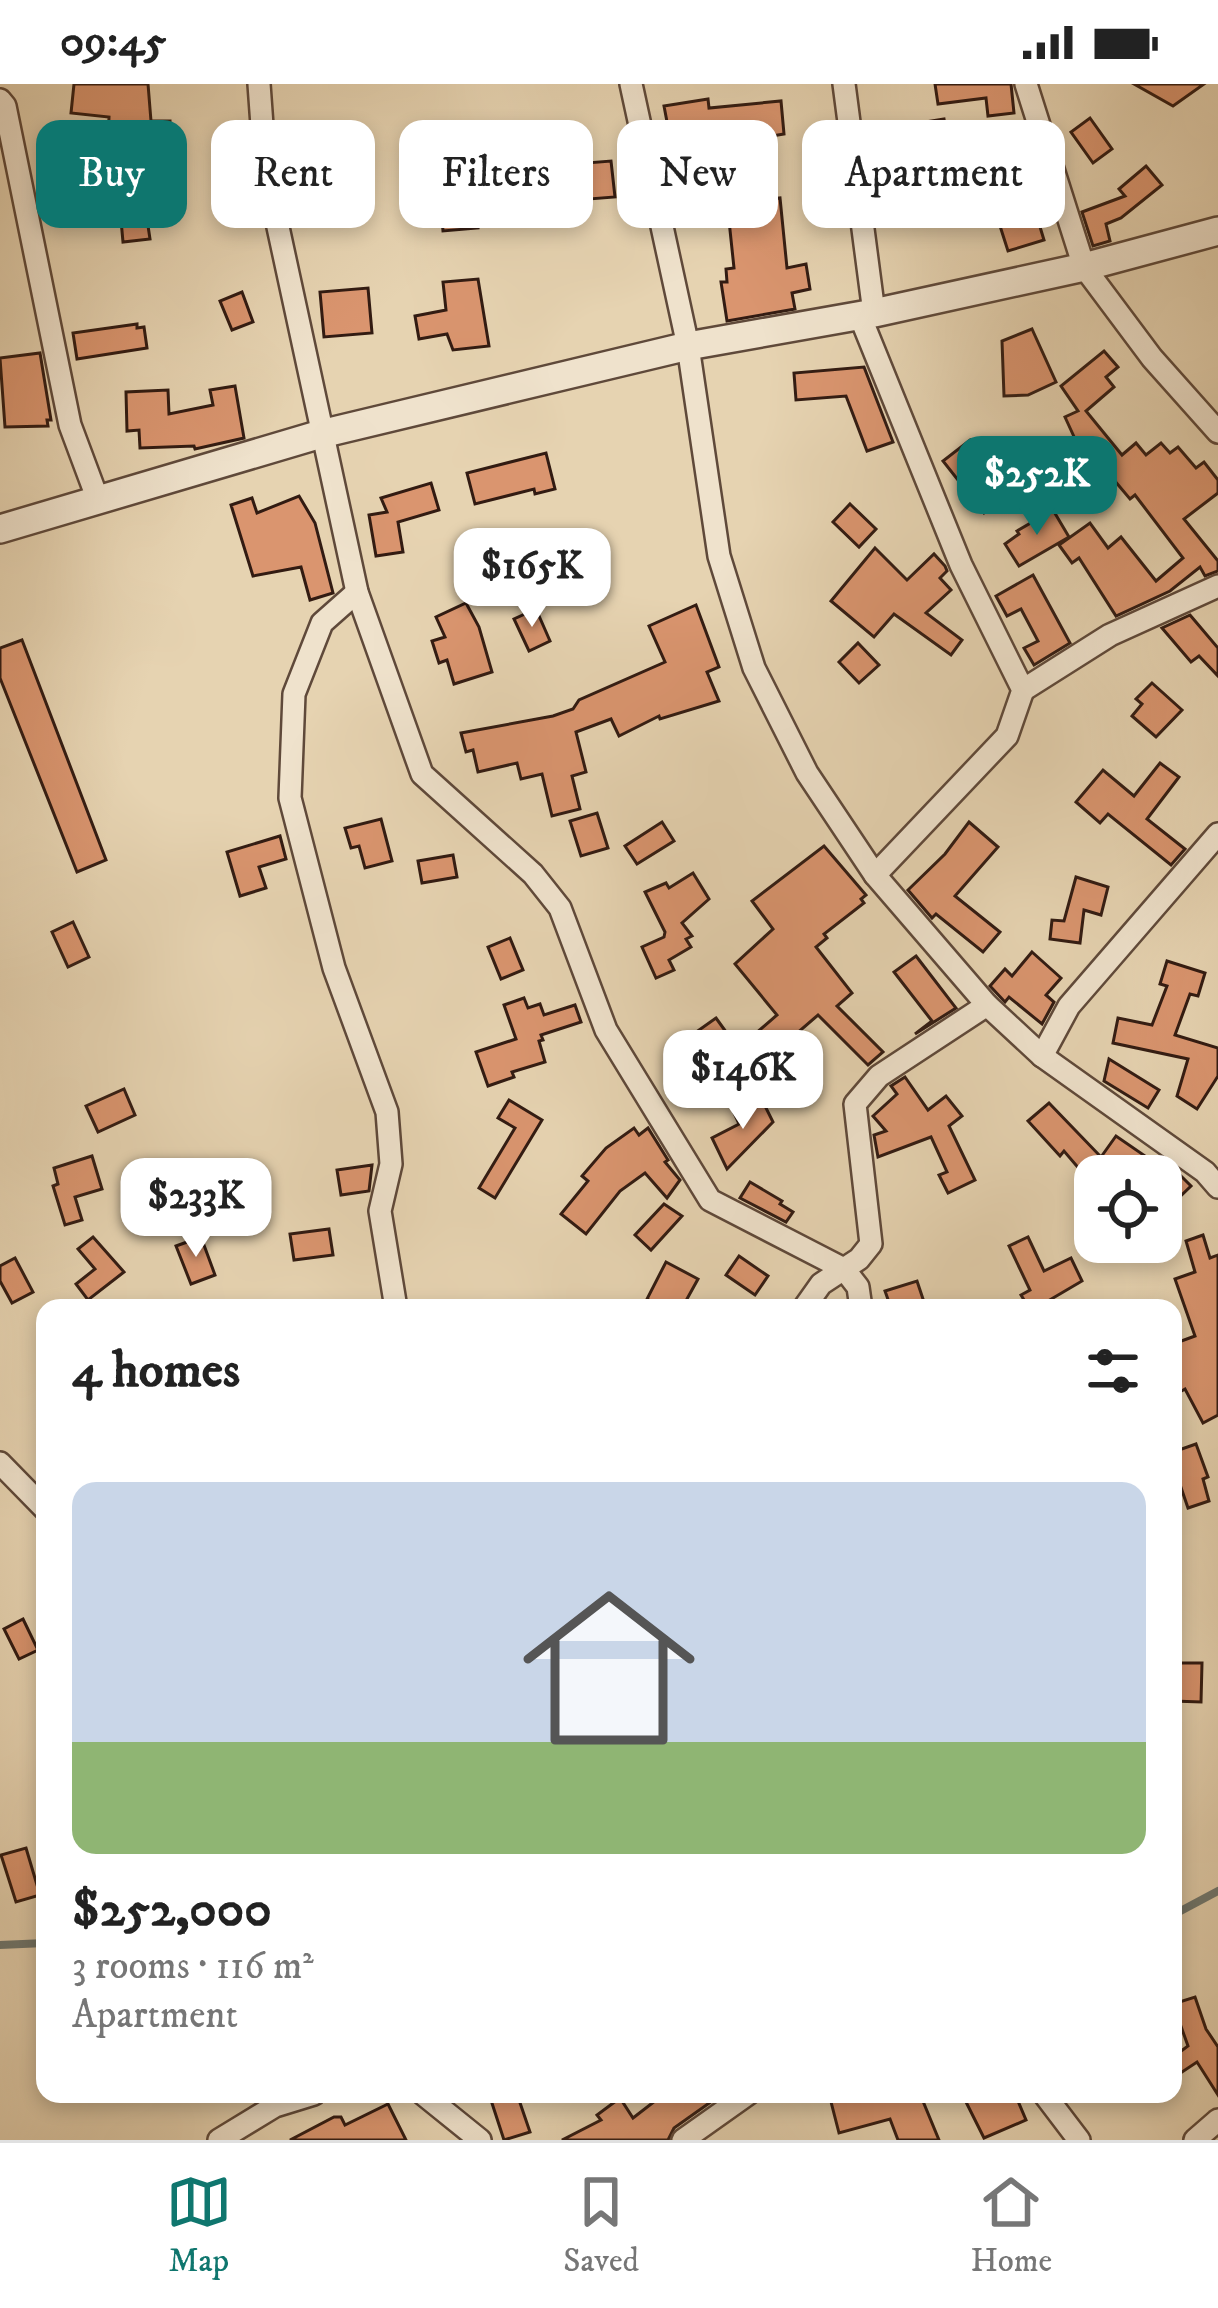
<!DOCTYPE html>
<meta charset="utf-8">
<style>
body{margin:0;font-family:"IM FELL DW Pica",serif;background:#f6f6f6;color:#222;height:100vh;display:flex;flex-direction:column;font-size:45px;white-space:nowrap}
*{box-sizing:border-box;margin:0}
p{font-size:39px;color:#767676}
.icon{flex:none;width:66px;height:66px;fill:none;stroke:currentColor;stroke-width:2;stroke-linecap:round;stroke-linejoin:round}
.map{position:relative;flex:1;overflow:hidden}
.panel{position:absolute;left:36px;top:1215px;width:1146px;height:804px;display:flex;flex-direction:column;background:#fff;border-radius:24px;box-shadow:0 6px 18px #0003}
.panel>*{flex:none}
.hud{position:absolute;left:36px;top:36px;width:1146px;height:108px;display:flex;gap:24px}
.buttons{position:absolute;left:1074px;top:1071px;display:grid;gap:24px}
.buttons a{display:grid;place-items:center;width:108px;height:108px;border-radius:24px;background:#fff;box-shadow:0 6px 18px #0003;font-size:60px}
.price{position:absolute;translate:-50% -102px;padding:0 27px;border-radius:24px;background:#fff;color:#222;font-size:39px;line-height:78px;filter:drop-shadow(0 3px 6px #0008)}
.price::after{content:'';position:absolute;left:50%;top:72px;width:36px;height:27px;margin-left:-18px;background:inherit;clip-path:polygon(0 0,100% 0,50% 100%)}
.price.active{background:#0f766e;color:#fff}
ul{padding:0;list-style:none}
li{display:grid;align-content:center;gap:24px;height:636px;padding:0 36px}
li+li{border-top:3px solid #e0e0e0}
li span{display:grid;place-items:center;height:372px;border-radius:24px;color:#555}
li>.icon{margin-inline-start:auto}
span .icon{width:216px;height:216px;fill:#fffc;stroke-width:1}
li b{font-size:51px}
h2{display:flex;justify-content:space-between;align-items:center;height:144px;padding:0 36px;font-size:51px}
.tag{padding:0 42px;border-radius:24px;background:#fff;box-shadow:0 6px 18px #0003;font-size:42px;line-height:108px}
.tag.active{background:#0f766e;color:#fff}
.status{display:flex;justify-content:space-between;align-items:center;height:84px;padding:0 60px;background:#fff;direction:ltr}
.status svg{height:33px;fill:currentColor}
.tab-bar{display:flex;justify-content:space-around;align-items:center;height:168px;border-top:3px solid #e0e0e0;background:#fff;font-size:33px;color:#767676}
.tab-bar a{display:grid;justify-items:center;gap:6px}
.tab-bar .active{color:#0f766e}
.map>svg:first-child{display:block}
.lines{fill:none;stroke-linecap:round;stroke-linejoin:round}
.stream{stroke:#6f7972;stroke-width:8}
.building{fill:#da956f;stroke:#321b12;stroke-width:3}
.minor-casing{stroke:#5f493a;stroke-width:26}
.tertiary-casing{stroke:#5f493a;stroke-width:32}
.minor{stroke:#efe2cc;stroke-width:21}
.tertiary{stroke:#efe2cc;stroke-width:27}
</style>
<div class="status"><b>09:45</b><svg viewBox="0 0 49 12"><path d="M0 12V9h3v3zM5 12V6h3v6zM10 12V3h3v9zM15 12V0h3v12zM26 1h20v11H26zM47 4h2v5h-2z"/></svg></div>
<div class="map">
<svg width="1218" height="2056" viewBox="0 0 1218 2056">
<rect width="100%" height="100%" fill="#e6d3b1"/>
<filter id="stains"><feTurbulence type="fractalNoise" baseFrequency=".00167" numOctaves="4"/><feColorMatrix values="0 0 0 0 .2 0 0 0 0 .09 0 0 0 0 .02 0 0 0 .5 -.17"/></filter>
<radialGradient id="worn" r=".72"><stop offset=".6" stop-color="#630" stop-opacity="0"/><stop offset="1" stop-color="#630" stop-opacity=".3"/></radialGradient>
<g class="lines">
<g class="stream">
<polyline points="1173,1831 1218,1807"/>
<polyline points="0,1861 45,1859"/>
</g>
</g>
<g class="building">
<polygon points="74,0 148,0 151,37 170,37 170,56 108,59 109,33 71,29"/>
<polygon points="935,0 1011,0 1014,29 988,32 986,14 938,20"/>
<polygon points="1134,0 1204,0 1173,22"/>
<polygon points="708,15 709,24 781,17 784,50 766,53 765,41 725,46 739,98 714,104 696,38 668,43 664,22"/>
<polygon points="1090,34 1112,65 1093,79 1071,48"/>
<polygon points="944,35 950,73 989,71 992,105 963,107 963,103 925,109 913,40"/>
<polygon points="1017,68 1023,85 1036,83 1040,95 1043,107 1030,110 1044,156 1008,167 1000,142 1017,137 1005,71"/>
<polygon points="611,77 615,113 577,116 573,80"/>
<polygon points="1146,82 1162,101 1121,134 1106,140 1110,157 1093,162 1082,128 1125,112 1119,105"/>
<polygon points="747,105 749,117 780,114 787,184 806,180 810,205 792,209 795,225 727,237 721,198 727,198 726,185 734,184 726,108"/>
<polygon points="476,121 478,144 443,147 441,124"/>
<polygon points="145,122 150,155 123,158 120,125"/>
<polygon points="478,195 489,262 453,266 447,250 419,255 415,232 446,226 443,198"/>
<polygon points="368,204 372,249 324,253 320,208"/>
<polygon points="242,208 253,238 232,246 220,217"/>
<polygon points="137,240 137,244 144,243 147,264 77,275 73,249"/>
<polygon points="1032,245 1056,298 1028,311 1004,312 1002,257"/>
<polygon points="1104,267 1118,283 1106,293 1114,303 1086,327 1122,371 1136,359 1146,371 1161,359 1170,369 1178,363 1196,384 1204,378 1218,396 1218,409 1184,435 1218,477 1218,487 1205,492 1200,483 1170,507 1116,532 1079,474 1072,479 1059,461 1090,439 1108,464 1121,453 1156,497 1183,474 1135,411 1130,415 1109,390 1106,393 1076,357 1065,333 1078,327 1061,302"/>
<polygon points="40,269 51,336 47,336 48,342 5,343 0,274"/>
<polygon points="864,283 893,358 867,367 846,312 796,316 794,289"/>
<polygon points="235,302 244,354 195,365 194,362 140,364 139,346 127,347 126,308 168,306 169,330 213,321 210,306"/>
<polygon points="970,356 1010,408 984,429 943,377"/>
<polygon points="546,369 555,405 535,410 534,405 475,420 467,389"/>
<polygon points="431,399 439,426 398,438 403,468 376,472 369,431 387,428 381,414"/>
<polygon points="299,412 315,439 333,509 310,516 301,483 253,492 231,421 252,414 257,429"/>
<polygon points="850,420 876,445 859,463 833,438"/>
<polygon points="1053,426 1069,453 1019,482 1005,460 1019,450 1017,447"/>
<polygon points="875,464 907,496 934,470 945,482 947,487 940,494 951,506 926,529 962,556 951,571 894,530 874,553 831,517"/>
<polygon points="1033,491 1070,559 1034,581 1024,564 1038,557 1021,525 1007,532 996,512"/>
<polygon points="466,519 479,543 492,588 454,600 447,576 439,579 432,557 445,553 436,533"/>
<polygon points="696,521 719,583 707,588 719,617 660,635 659,632 619,652 611,635 576,648 586,688 572,692 580,725 552,732 542,690 521,695 517,679 478,688 473,666 466,668 461,649 553,632 573,625 579,616 665,578 649,542"/>
<polygon points="536,525 550,557 529,567 514,535"/>
<polygon points="1190,531 1218,564 1218,592 1199,572 1191,578 1162,544"/>
<polygon points="22,556 106,776 77,788 0,594 0,564"/>
<polygon points="858,559 879,581 859,599 839,578"/>
<polygon points="1152,599 1182,626 1156,653 1132,632 1142,620 1136,615"/>
<polygon points="1160,679 1179,693 1147,735 1185,765 1171,781 1108,730 1100,739 1076,718 1103,686 1134,712"/>
<polygon points="597,729 608,764 581,772 570,737"/>
<polygon points="381,735 392,777 365,784 359,762 351,764 345,744"/>
<polygon points="662,738 674,757 637,780 625,762"/>
<polygon points="969,738 998,763 955,812 1000,848 983,868 936,830 932,834 908,806 945,770"/>
<polygon points="280,752 286,775 259,783 266,804 240,812 227,768"/>
<polygon points="824,762 866,811 861,815 864,819 824,850 827,854 816,863 852,909 837,922 883,968 868,981 818,931 773,970 755,950 777,931 735,880 773,845 752,817"/>
<polygon points="453,771 457,793 422,799 418,777"/>
<polygon points="693,789 709,815 682,839 692,852 686,855 691,863 669,876 674,886 656,894 642,863 664,853 665,848 645,808 666,799 669,804"/>
<polygon points="1076,793 1108,803 1101,831 1084,826 1080,859 1050,855 1052,836 1064,837"/>
<polygon points="73,838 89,873 68,883 52,848"/>
<polygon points="510,854 523,886 501,895 488,863"/>
<polygon points="1032,868 1061,894 1046,911 1054,918 1042,940 1009,913 1005,918 990,902 1005,885 1012,892"/>
<polygon points="916,872 956,924 915,950 932,937 894,888"/>
<polygon points="1167,877 1205,889 1198,912 1190,910 1175,951 1218,964 1218,992 1197,1025 1177,1012 1188,975 1113,959 1118,934 1152,941 1167,902 1160,900"/>
<polygon points="524,914 528,924 540,920 544,931 575,921 581,938 541,951 543,956 539,957 545,978 512,988 514,993 488,1002 476,968 516,955 504,921"/>
<polygon points="716,934 739,966 716,983 692,951"/>
<polygon points="1109,975 1159,1006 1148,1024 1104,997"/>
<polygon points="905,993 928,1026 946,1012 962,1032 949,1042 975,1096 948,1109 939,1091 947,1088 931,1053 878,1073 874,1051 886,1047 873,1032 897,1010 891,1002"/>
<polygon points="124,1005 135,1031 98,1048 86,1022"/>
<polygon points="509,1016 542,1036 495,1114 479,1104 515,1044 498,1034"/>
<polygon points="762,1016 773,1038 727,1085 712,1054 739,1040 734,1029"/>
<polygon points="1049,1019 1101,1073 1116,1052 1148,1074 1135,1092 1095,1092 1093,1101 1064,1067 1060,1072 1028,1037"/>
<polygon points="634,1044 639,1051 648,1044 668,1076 665,1078 680,1096 667,1114 645,1089 620,1107 586,1150 561,1130 588,1097 582,1092 606,1064"/>
<polygon points="92,1072 102,1105 75,1113 82,1136 65,1141 53,1102 58,1100 54,1084"/>
<polygon points="372,1081 369,1107 341,1111 337,1086"/>
<polygon points="1161,1083 1170,1089 1174,1085 1191,1102 1161,1131"/>
<polygon points="750,1098 782,1117 780,1120 793,1128 786,1138 740,1114"/>
<polygon points="664,1120 682,1132 651,1166 635,1151"/>
<polygon points="329,1145 333,1171 294,1176 290,1150"/>
<polygon points="1203,1151 1210,1174 1218,1171 1218,1331 1203,1339 1185,1305 1173,1312 1173,1260 1195,1252 1175,1195 1195,1188 1186,1157"/>
<polygon points="93,1153 124,1188 88,1216 76,1200 95,1185 78,1165"/>
<polygon points="201,1153 215,1191 191,1200 176,1162"/>
<polygon points="1028,1153 1044,1187 1071,1174 1082,1197 1036,1224 1029,1224 1021,1211 1030,1206 1009,1162"/>
<polygon points="739,1172 768,1192 755,1211 726,1191"/>
<polygon points="15,1174 33,1208 12,1219 0,1197 0,1182"/>
<polygon points="666,1178 698,1195 682,1224 664,1224 647,1215"/>
<polygon points="917,1197 926,1224 891,1224 885,1207"/>
<polygon points="1196,1360 1208,1393 1203,1395 1209,1417 1188,1424 1173,1380 1173,1368"/>
<polygon points="23,1535 38,1566 19,1575 4,1545"/>
<polygon points="1173,1579 1202,1579 1201,1618 1173,1617"/>
<polygon points="26,1764 40,1811 16,1818 1,1771"/>
<polygon points="1195,1913 1206,1945 1218,1963 1218,2011 1197,1978 1173,1994 1173,1973 1188,1962 1173,1920"/>
<polygon points="489,2010 517,2010 530,2048 504,2056"/>
<polygon points="664,2010 722,2010 674,2044 668,2056 562,2056 601,2036 597,2031 620,2014 633,2034"/>
<polygon points="829,2010 920,2010 939,2056 898,2056 890,2035 839,2049"/>
<polygon points="962,2010 1015,2010 1026,2036 984,2054"/>
<polygon points="388,2020 406,2056 290,2056 334,2033 341,2033 345,2041"/>
</g>
<g class="lines">
<defs>
<g id="minor">
<polyline points="259,0 265,83 357,508 422,690 533,790 560,824 606,946 710,1116 844,1185 858,1203 861,1224"/>
<polyline points="631,0 688,262 719,472 754,584 807,689 875,791 987,921 1042,972 1205,1088 1218,1103"/>
<polyline points="844,0 874,229"/>
<polyline points="1026,0 1084,183 1152,274 1218,348"/>
<polyline points="0,16 5,22 70,341 98,416"/>
<polyline points="860,232 961,481 1023,606 1007,652 875,791"/>
<polyline points="357,508 322,539 294,610 290,714 334,884 387,1028 391,1080 380,1127 396,1224"/>
<polyline points="1023,606 1110,551 1218,502"/>
<polyline points="1042,972 1069,922 1218,750"/>
<polyline points="804,1224 821,1200 859,1175 871,1160 855,1020 879,992 987,921"/>
<polyline points="0,1379 45,1425"/>
<polyline points="423,2010 480,2056"/>
<polyline points="1044,2010 1079,2056"/>
<polyline points="219,2056 275,2022 314,2010"/>
<polyline points="683,2056 748,2010"/>
<polyline points="1195,2056 1218,2036"/>
</g>
<polyline id="tertiary" points="0,445 321,350 688,262 874,229 1084,183 1218,147"/>
</defs>
<use href="#minor" class="minor-casing"/>
<use href="#tertiary" class="tertiary-casing"/>
<use href="#minor" class="minor"/>
<use href="#tertiary" class="tertiary"/>
</g>
<rect width="100%" height="100%" filter="url(#stains)"/>
<rect width="100%" height="100%" fill="url(#worn)"/>
</svg>
<div class="buttons">
<a><svg class="icon" aria-label="locate" viewBox="0 0 24 24"><circle cx="12" cy="12" r="6"/><path d="M12 2v4M12 18v4M2 12h4M18 12h4"/></svg></a>
</div>
<b class="price active" style="left:1037px;top:454px">$252K</b>
<b class="price" style="left:532px;top:546px">$165K</b>
<b class="price" style="left:743px;top:1048px">$146K</b>
<b class="price" style="left:196px;top:1176px">$233K</b>
<div class="hud">
<a class="tag active">Buy</a>
<a class="tag">Rent</a>
<a class="tag">Filters</a>
<a class="tag">New</a>
<a class="tag">Apartment</a>
</div>
<section class="panel">
<h2>4 homes<svg class="icon" aria-label="filters" viewBox="0 0 24 24"><path d="M4 7h16M4 17h16"/><circle cx="9" cy="7" r="2"/><circle cx="15" cy="17" r="2"/></svg></h2>
<ul>
<li><span style="background:linear-gradient(#c9d6e8 70%,#8fb573 0)"><svg class="icon" aria-label="home" viewBox="0 0 24 24"><path d="M3 11l9-7 9 7M6 9v11h12V9"/></svg></span><div><b>$252,000</b><p>3 rooms · 116 m²</p><p>Apartment</p></div></li>
</ul>
</section>
</div>
<nav class="tab-bar">
<a class="active"><svg class="icon" aria-label="map" viewBox="0 0 24 24"><path d="M3 6l6-2 6 2 6-2v14l-6 2-6-2-6 2zM9 4v14M15 6v14"/></svg>Map</a>
<a><svg class="icon" aria-label="saved" viewBox="0 0 24 24"><path d="M7 4h10v16l-5-4-5 4z"/></svg>Saved</a>
<a><svg class="icon" aria-label="home" viewBox="0 0 24 24"><path d="M3 11l9-7 9 7M6 9v11h12V9"/></svg>Home</a>
</nav>
